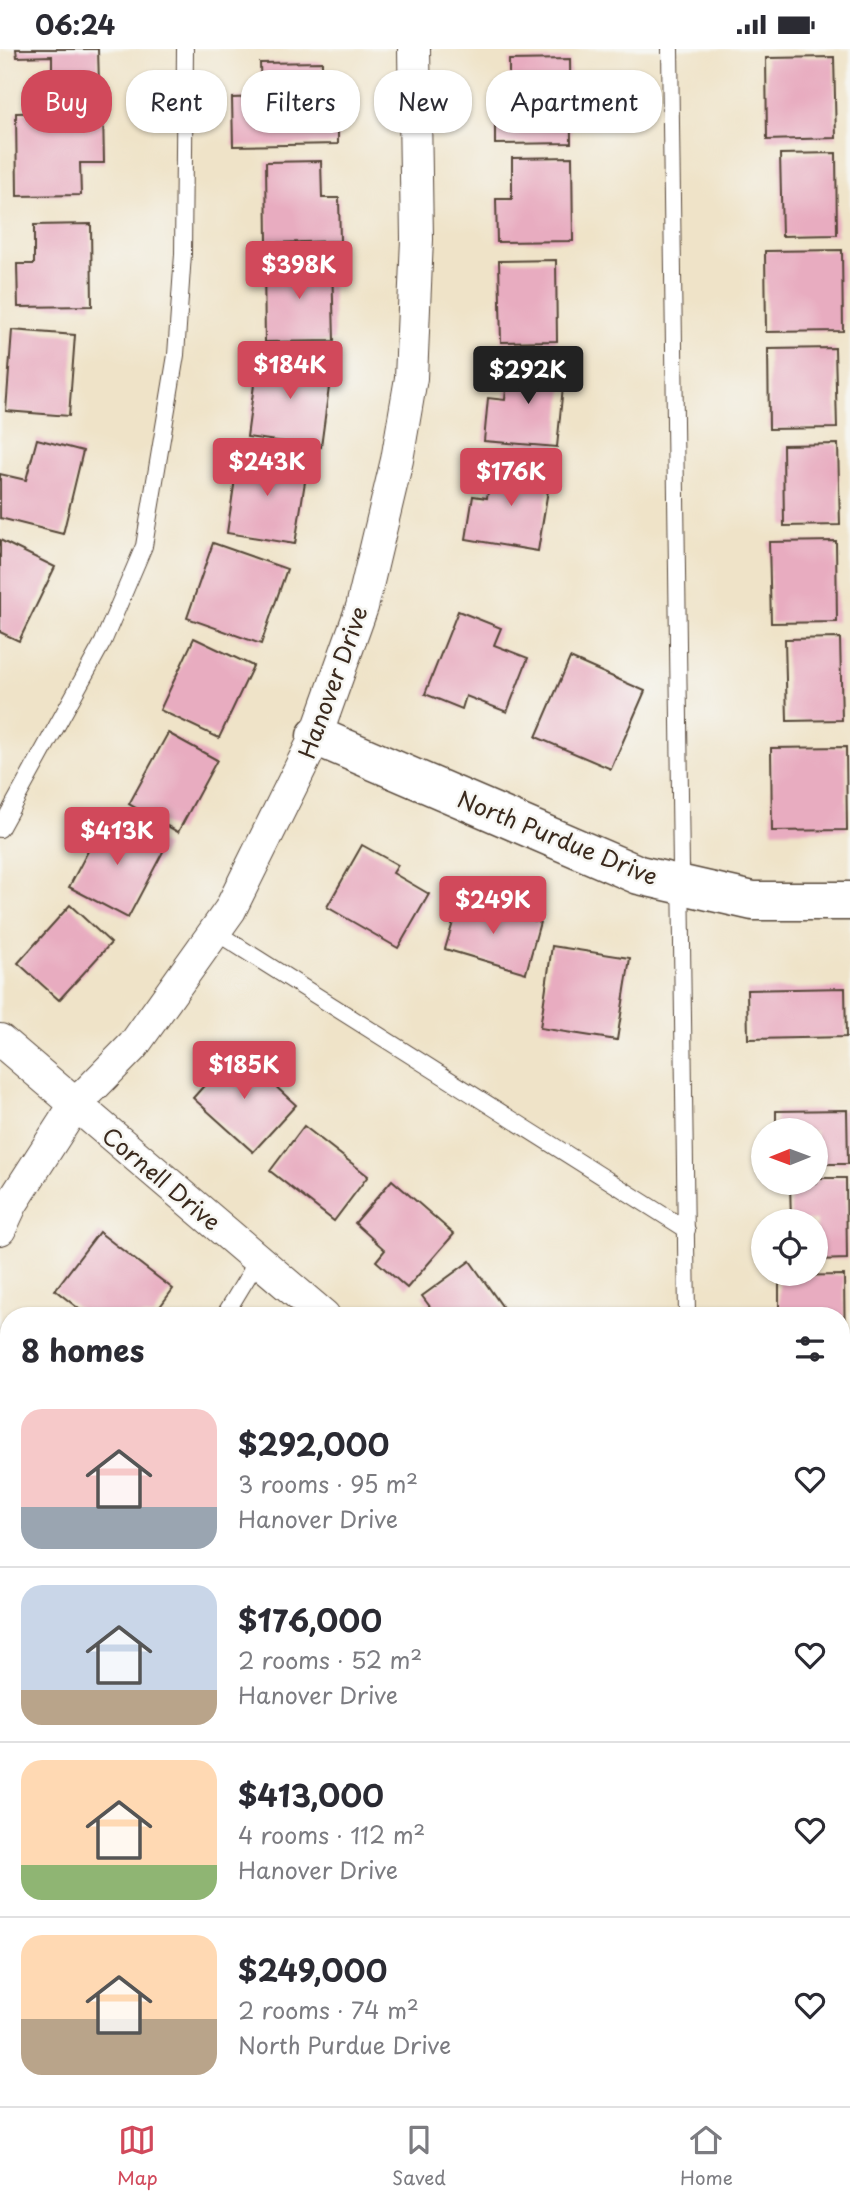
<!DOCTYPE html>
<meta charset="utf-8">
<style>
body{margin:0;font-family:"Playpen Sans",sans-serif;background:#f2f2f3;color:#2b2b33;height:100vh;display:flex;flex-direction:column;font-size:26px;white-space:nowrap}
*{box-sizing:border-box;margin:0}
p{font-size:23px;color:#7c7c81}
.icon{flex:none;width:38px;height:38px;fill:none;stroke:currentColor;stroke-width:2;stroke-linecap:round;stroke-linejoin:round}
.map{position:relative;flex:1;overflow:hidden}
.panel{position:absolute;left:0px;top:1258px;width:850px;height:800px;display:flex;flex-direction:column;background:#fff;border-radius:28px 28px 0 0;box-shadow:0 2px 5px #0004}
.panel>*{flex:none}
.banner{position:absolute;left:21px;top:21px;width:808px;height:63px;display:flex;gap:14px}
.needle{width:46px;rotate:269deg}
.controls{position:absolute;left:751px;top:1069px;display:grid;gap:14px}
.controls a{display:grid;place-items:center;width:77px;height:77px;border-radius:50%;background:#fff;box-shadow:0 2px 5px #0004;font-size:35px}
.price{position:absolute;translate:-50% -60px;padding:0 16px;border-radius:7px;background:#d1495b;color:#fff;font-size:23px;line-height:46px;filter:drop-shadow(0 2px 4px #0008)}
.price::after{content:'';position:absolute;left:50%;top:42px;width:21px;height:16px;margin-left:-10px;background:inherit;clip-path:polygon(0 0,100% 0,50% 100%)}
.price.active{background:#222;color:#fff}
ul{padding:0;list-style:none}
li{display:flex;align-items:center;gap:21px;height:175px;padding:0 21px}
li+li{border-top:2px solid #e1e1e2}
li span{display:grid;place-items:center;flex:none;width:196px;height:140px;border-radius:21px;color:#555}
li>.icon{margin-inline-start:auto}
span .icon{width:84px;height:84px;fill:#fffc;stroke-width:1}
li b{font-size:30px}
h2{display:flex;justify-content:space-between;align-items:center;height:84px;padding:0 21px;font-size:30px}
.tag{padding:0 24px;border-radius:28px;background:#fff;box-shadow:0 2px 5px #0004;font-size:24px;line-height:63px}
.tag.active{background:#d1495b;color:#fff}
.status{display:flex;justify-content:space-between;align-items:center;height:49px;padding:0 35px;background:#fff;direction:ltr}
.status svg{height:19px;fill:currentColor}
.dock{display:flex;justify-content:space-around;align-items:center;height:98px;border-top:2px solid #e1e1e2;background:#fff;font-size:19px;color:#7c7c81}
.dock a{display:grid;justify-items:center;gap:4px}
.dock .active{color:#d1495b}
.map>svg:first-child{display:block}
.building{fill:#e8acc0}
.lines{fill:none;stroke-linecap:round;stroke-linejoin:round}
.service-casing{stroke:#564638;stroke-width:18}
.minor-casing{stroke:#564638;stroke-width:34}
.tertiary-casing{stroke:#564638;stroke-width:41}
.service{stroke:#fff;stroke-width:16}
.minor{stroke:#fff;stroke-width:32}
.tertiary{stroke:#fff;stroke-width:38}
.labels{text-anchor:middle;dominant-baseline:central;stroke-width:5;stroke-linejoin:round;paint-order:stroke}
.street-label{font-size:23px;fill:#3b2a1e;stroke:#f6f6f2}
</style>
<div class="status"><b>06:24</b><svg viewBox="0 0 49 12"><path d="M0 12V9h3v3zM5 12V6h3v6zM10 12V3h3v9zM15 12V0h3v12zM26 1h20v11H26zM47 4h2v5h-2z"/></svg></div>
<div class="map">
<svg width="850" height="2057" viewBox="0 0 850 2057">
<rect width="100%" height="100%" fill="#f6f6f2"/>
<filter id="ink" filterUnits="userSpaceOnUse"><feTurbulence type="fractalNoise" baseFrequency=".0143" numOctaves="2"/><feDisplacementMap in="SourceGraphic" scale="14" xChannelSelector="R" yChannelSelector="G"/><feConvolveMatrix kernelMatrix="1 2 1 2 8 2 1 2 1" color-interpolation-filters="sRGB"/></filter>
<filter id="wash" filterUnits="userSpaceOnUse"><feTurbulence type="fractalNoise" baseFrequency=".00686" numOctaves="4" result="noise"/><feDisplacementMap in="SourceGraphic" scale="28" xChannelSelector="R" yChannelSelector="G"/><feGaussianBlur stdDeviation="1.57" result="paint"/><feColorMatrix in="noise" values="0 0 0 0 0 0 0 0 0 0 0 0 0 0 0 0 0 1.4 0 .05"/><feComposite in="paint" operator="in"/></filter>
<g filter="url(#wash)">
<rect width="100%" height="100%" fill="#efe3c8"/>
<g id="blocks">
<g class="building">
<polygon points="16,0 98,0 99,34 52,35 52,7 17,8"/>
<polygon points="834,8 836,89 767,91 766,9"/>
<polygon points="570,10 571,94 495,95 495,51 509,51 509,11"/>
<polygon points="322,13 322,48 338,48 338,95 233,97 232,49 261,48 260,14"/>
<polygon points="103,62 104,114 80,114 81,146 17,147 16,64"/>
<polygon points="836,104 837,186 782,187 780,105"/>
<polygon points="572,108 573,192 497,193 496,150 512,150 512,109"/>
<polygon points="321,112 322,149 339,149 340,192 267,194 266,113"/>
<polygon points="91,175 92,257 18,258 17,215 34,215 34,176"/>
<polygon points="842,201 843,282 766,283 765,202"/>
<polygon points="332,211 334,292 265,293 264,212"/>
<polygon points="556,211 557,292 501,293 499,212"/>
<polygon points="12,281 75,286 69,367 6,362"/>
<polygon points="835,299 837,379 769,380 768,300"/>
<polygon points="258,306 332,316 321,398 247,388"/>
<polygon points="509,311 565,317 557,398 484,392 488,349 505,351"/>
<polygon points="37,390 83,402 63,485 0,469 0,425 26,431"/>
<polygon points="838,395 840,476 784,477 783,396"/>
<polygon points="239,403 308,414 295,495 227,484"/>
<polygon points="493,413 551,423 538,502 466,490 473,447 487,449"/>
<polygon points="0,491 55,518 19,592 0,583"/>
<polygon points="836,492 837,573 771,574 769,493"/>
<polygon points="213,494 287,520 261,595 187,569"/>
<polygon points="458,562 501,579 494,596 528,609 507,663 466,647 462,660 425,645"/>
<polygon points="194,589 253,617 219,689 160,661"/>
<polygon points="840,589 842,671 787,672 785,590"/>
<polygon points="570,609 645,642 611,720 536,688"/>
<polygon points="168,684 217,711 178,783 129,755"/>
<polygon points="846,698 847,781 772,782 771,699"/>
<polygon points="107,766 166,797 128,869 69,838"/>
<polygon points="362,796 398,816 393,824 429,845 398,899 327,858"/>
<polygon points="460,850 540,873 526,924 445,900"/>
<polygon points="70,856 111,894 59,951 18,914"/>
<polygon points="552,897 630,909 617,991 540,979"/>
<polygon points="845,939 846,988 748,990 747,941"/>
<polygon points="236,1001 296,1056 253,1103 193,1049"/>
<polygon points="847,1061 848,1115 816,1115 816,1082 776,1082 776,1062"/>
<polygon points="304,1077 368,1127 334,1172 270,1122"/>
<polygon points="816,1129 846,1129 847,1210 816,1211 816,1172 791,1172 790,1134 816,1134"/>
<polygon points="392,1131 454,1185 407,1239 376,1212 385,1201 355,1174"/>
<polygon points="99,1183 173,1240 153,1267 88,1267 55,1241"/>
<polygon points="470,1212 509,1267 437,1267 422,1247"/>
<polygon points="844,1226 845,1307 842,1308 842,1267 779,1267 779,1227"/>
<rect x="842" y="1323" width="8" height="80"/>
<polygon points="850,1417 850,1501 842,1501 842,1418"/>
<polygon points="842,1517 850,1517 850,1598 842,1599"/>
<rect x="842" y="1615" width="3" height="78"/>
<rect x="842" y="1710" width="8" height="83"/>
<polygon points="850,1843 850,1888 842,1889 842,1844"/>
<rect x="842" y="1904" width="8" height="82"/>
<polygon points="842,2000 850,2000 850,2057 784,2053 784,2049 842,2049"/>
<rect x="43" y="2049" width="79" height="8"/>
<rect x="518" y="2049" width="57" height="8"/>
</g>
</g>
</g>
<g filter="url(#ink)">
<use href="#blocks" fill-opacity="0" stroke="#564638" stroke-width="2"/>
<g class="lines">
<defs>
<g id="service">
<polyline points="670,0 687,1267"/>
<polyline points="0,780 103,593 144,497 176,306 183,205 185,0"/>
<polyline points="214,882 687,1181"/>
<polyline points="224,1267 258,1211"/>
<polyline points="200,2049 200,2057"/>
<polyline points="693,2049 693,2057"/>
</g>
<g id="minor">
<polyline points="0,991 324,1267"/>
<polyline points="0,1180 12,1154 75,1056 133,997 230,861 316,687 362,558 397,411 411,329 417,190 414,0"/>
<polyline points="440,2049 440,2057"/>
</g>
<polyline id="tertiary" points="316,687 639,826 753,852 850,852"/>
</defs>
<use href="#service" class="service-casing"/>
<use href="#minor" class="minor-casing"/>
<use href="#tertiary" class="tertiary-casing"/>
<use href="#service" class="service"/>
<use href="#minor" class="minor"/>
<use href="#tertiary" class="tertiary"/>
</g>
</g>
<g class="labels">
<g class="street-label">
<text transform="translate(332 633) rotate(-70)">Hanover Drive</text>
<text transform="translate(558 788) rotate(22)">North Purdue Drive</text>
<text transform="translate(162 1129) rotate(40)">Cornell Drive</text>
</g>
</g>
</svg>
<div class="controls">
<a><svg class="needle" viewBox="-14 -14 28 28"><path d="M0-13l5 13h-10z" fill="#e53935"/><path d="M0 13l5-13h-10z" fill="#7c7c81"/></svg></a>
<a><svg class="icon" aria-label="locate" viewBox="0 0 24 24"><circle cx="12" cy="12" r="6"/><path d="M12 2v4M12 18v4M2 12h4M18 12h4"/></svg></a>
</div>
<b class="price" style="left:299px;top:252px">$398K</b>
<b class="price" style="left:290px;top:352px">$184K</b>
<b class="price active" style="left:528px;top:357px">$292K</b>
<b class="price" style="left:267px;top:449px">$243K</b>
<b class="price" style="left:511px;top:459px">$176K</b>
<b class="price" style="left:117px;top:818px">$413K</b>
<b class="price" style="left:493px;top:887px">$249K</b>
<b class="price" style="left:244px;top:1052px">$185K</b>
<div class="banner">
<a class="tag active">Buy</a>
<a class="tag">Rent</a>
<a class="tag">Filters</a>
<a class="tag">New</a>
<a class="tag">Apartment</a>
</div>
<section class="panel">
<h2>8 homes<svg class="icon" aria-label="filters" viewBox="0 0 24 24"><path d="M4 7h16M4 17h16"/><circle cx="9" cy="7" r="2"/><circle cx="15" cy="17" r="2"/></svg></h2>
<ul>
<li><span style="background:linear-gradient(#f6c9c9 70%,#9aa5b1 0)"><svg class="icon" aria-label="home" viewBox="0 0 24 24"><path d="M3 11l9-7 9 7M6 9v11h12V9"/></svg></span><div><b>$292,000</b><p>3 rooms · 95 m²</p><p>Hanover Drive</p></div><svg class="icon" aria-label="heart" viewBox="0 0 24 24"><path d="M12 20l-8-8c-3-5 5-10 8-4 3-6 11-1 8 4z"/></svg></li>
<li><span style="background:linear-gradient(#c9d6e8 75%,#b9a48a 0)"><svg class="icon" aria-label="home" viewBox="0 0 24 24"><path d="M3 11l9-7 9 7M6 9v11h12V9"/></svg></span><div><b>$176,000</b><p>2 rooms · 52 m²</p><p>Hanover Drive</p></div><svg class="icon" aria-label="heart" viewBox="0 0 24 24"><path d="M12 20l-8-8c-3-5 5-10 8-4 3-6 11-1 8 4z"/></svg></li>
<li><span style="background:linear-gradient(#ffd9b3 75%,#8fb573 0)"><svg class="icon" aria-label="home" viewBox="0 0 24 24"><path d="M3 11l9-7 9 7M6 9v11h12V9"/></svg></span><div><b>$413,000</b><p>4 rooms · 112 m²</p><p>Hanover Drive</p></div><svg class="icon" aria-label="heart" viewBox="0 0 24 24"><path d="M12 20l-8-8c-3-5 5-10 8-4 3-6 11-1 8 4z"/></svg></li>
<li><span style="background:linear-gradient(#ffd9b3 60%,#b9a48a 0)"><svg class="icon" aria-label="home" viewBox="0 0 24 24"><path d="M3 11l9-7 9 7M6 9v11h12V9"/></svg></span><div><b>$249,000</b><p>2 rooms · 74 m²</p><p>North Purdue Drive</p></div><svg class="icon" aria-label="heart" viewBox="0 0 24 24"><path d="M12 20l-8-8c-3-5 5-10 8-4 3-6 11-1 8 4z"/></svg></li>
</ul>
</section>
</div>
<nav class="dock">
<a class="active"><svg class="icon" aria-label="map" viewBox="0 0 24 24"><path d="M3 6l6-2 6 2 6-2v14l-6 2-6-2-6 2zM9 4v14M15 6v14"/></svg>Map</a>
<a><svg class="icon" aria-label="saved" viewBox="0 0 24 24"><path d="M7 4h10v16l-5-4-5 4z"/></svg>Saved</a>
<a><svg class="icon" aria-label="home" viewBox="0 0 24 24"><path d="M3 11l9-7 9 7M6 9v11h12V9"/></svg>Home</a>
</nav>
